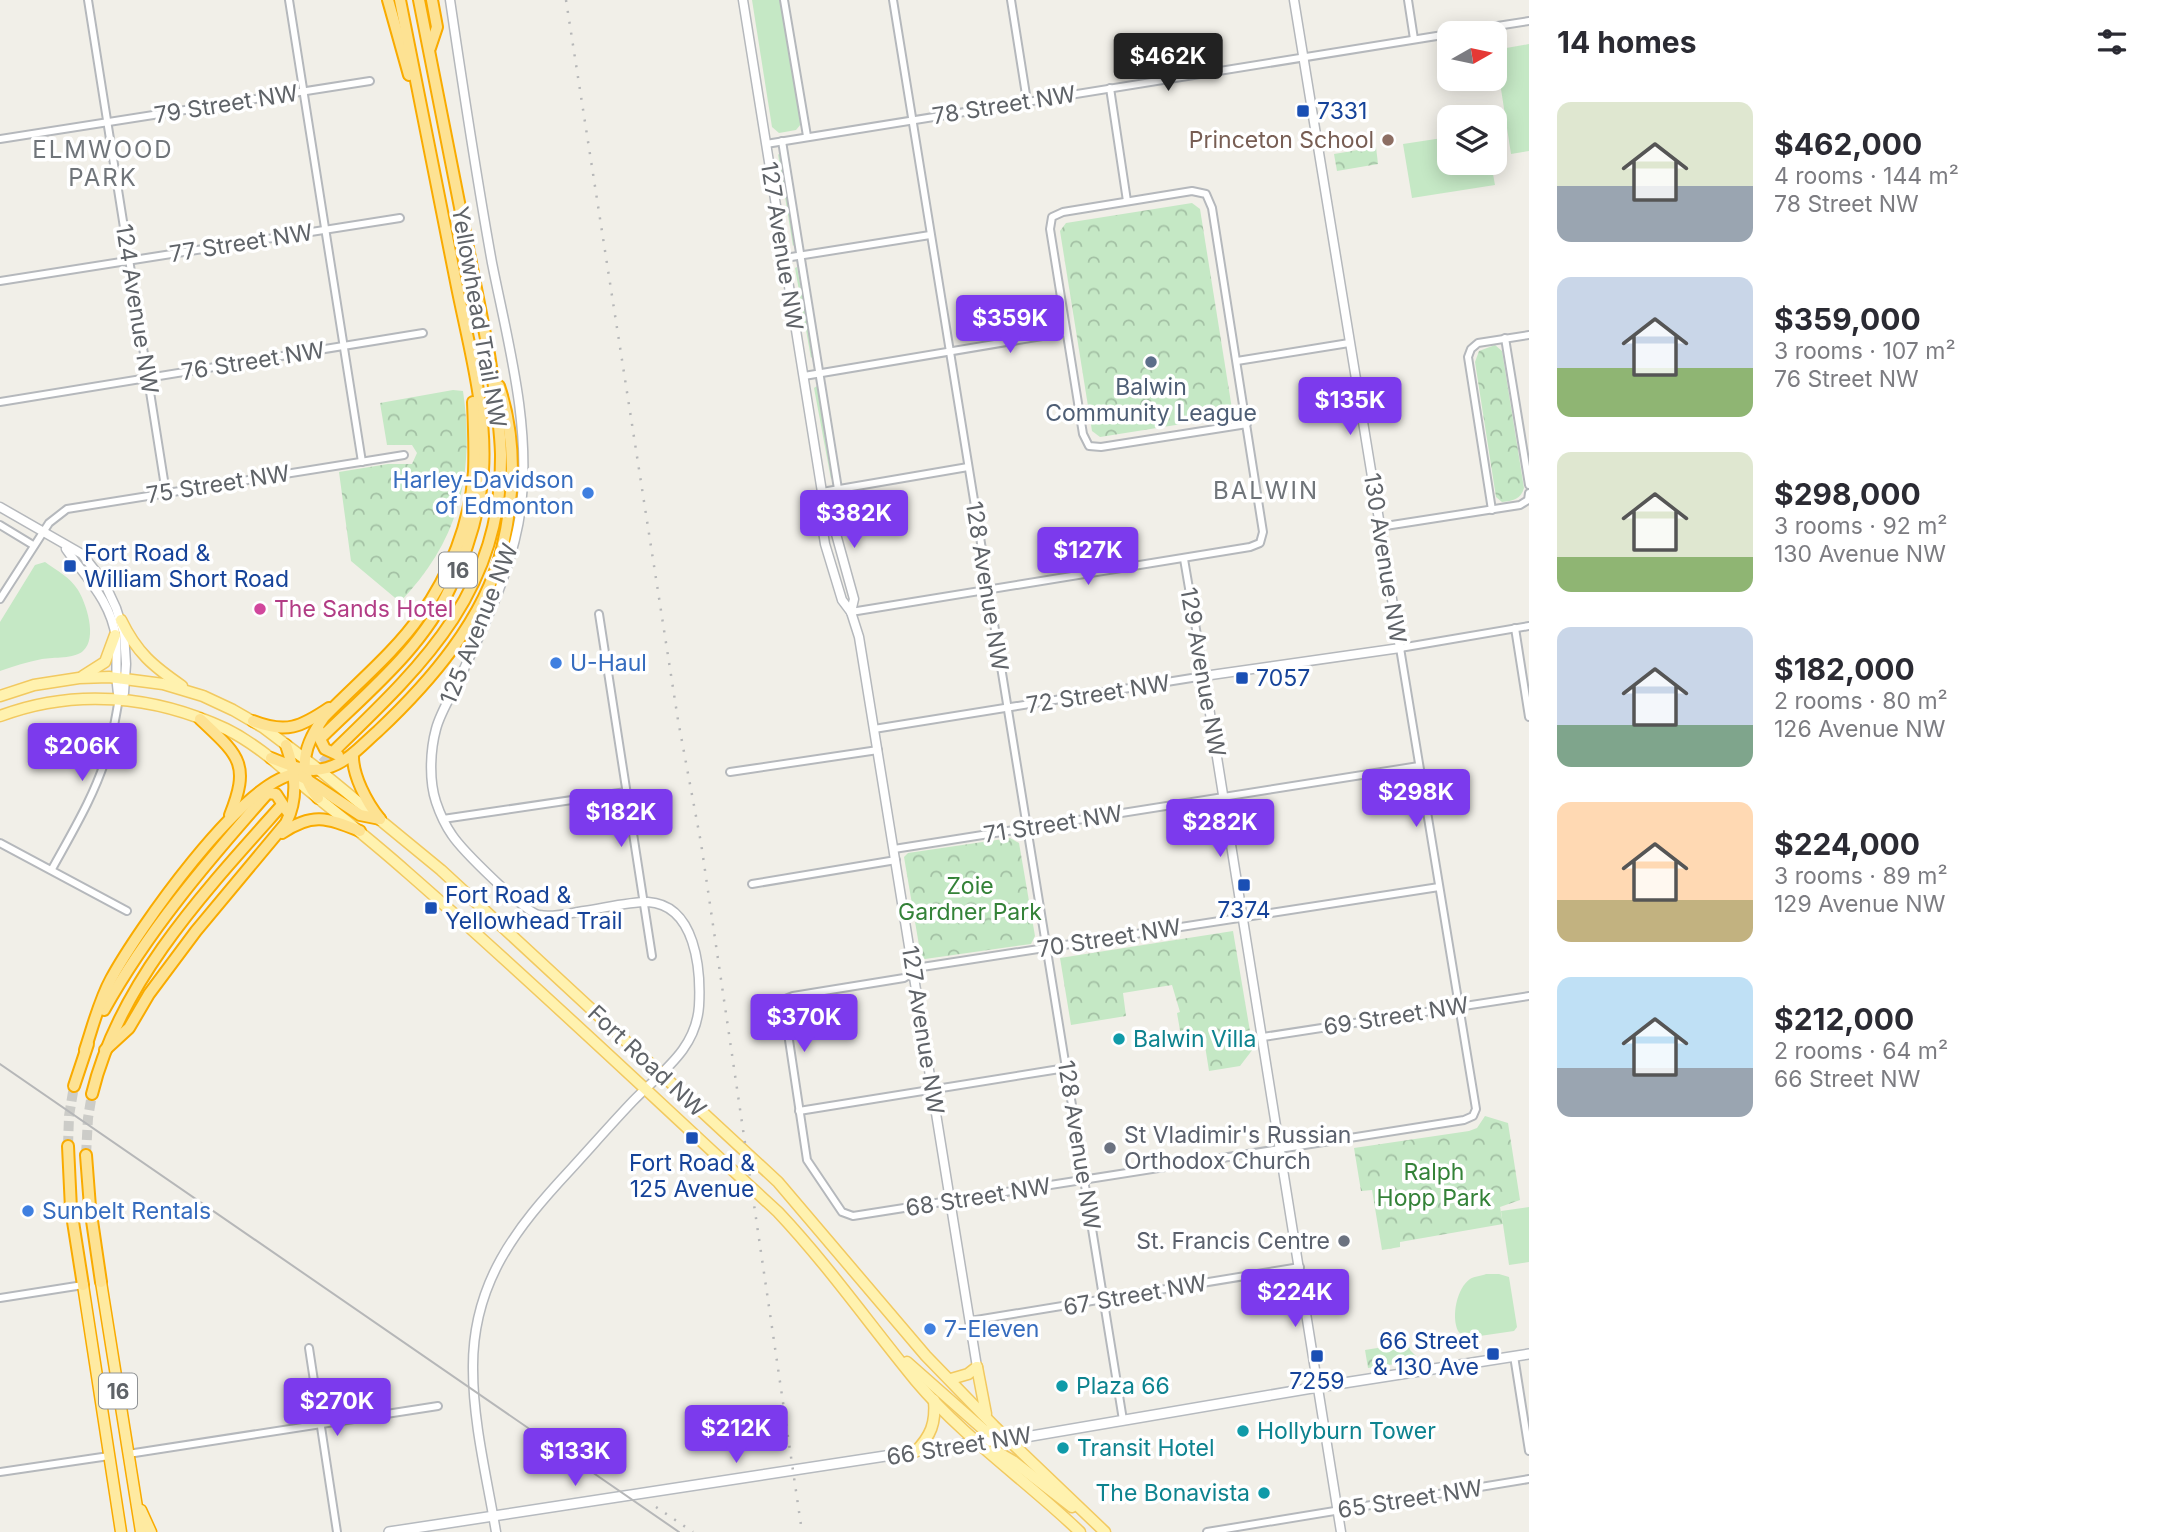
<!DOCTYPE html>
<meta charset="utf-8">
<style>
body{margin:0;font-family:Inter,sans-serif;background:#f2f2f3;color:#2b2b33;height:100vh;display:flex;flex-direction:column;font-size:26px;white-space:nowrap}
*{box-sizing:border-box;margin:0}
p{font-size:23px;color:#7c7c81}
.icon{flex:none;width:38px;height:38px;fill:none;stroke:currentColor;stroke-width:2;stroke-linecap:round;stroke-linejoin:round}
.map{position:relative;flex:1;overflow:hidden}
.details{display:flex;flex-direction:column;background:#fff;width:630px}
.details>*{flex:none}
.needle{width:46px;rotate:81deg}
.tools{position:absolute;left:1437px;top:21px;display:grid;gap:14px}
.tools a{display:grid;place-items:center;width:70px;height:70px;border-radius:14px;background:#fff;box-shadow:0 4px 18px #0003;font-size:35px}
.price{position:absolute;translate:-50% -60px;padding:0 16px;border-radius:7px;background:#7c3aed;color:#fff;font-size:23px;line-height:46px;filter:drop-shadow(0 2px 4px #0008)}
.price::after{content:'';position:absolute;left:50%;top:42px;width:21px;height:16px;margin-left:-10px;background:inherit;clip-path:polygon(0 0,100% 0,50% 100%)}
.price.selected{background:#222;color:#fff}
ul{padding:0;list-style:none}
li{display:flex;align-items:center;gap:21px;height:175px;padding:0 28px}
li span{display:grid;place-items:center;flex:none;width:196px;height:140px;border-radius:14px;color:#555}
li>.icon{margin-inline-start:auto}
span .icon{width:84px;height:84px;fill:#fffc;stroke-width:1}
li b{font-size:30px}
h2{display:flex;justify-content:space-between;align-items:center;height:84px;padding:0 28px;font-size:30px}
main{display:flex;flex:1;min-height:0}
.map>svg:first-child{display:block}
.grass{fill:#c5e8c5}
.forest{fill:url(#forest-crowns)}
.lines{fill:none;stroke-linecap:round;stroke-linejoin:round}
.motorway-tunnel{stroke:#ccccc8;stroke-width:10;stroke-dasharray:10 5;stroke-linecap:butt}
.minor-casing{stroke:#b5b8bc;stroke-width:10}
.tertiary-casing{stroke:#b5b8bc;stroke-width:11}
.secondary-casing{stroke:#b6babf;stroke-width:12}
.primary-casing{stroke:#f2c960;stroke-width:13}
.trunk-casing{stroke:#f9ab00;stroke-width:13}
.motorway-casing{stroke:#f9ab00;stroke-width:14}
.minor{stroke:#fff;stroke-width:6}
.tertiary{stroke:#fff;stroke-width:8}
.secondary{stroke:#fff;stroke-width:9}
.primary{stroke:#fff2af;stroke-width:10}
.trunk{stroke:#feeaa1;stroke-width:10}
.motorway{stroke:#fde293;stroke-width:10}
.tram{stroke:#b6b7b8;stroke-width:2}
.rail{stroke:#b6b7b8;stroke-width:2.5;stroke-dasharray:2 9;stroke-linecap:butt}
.transit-dot{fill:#1a4fb4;stroke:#fff;stroke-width:2.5}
.education-dot{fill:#8d6e63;stroke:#fff;stroke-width:2.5}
.service-dot{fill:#5c6f8a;stroke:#fff;stroke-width:2.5}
.shop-dot{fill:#3f7fe0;stroke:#fff;stroke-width:2.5}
.hotel-dot{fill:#d1479c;stroke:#fff;stroke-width:2.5}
.culture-dot{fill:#0f9aa8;stroke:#fff;stroke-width:2.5}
.worship-dot{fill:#6b7280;stroke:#fff;stroke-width:2.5}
.labels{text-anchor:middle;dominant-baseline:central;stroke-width:7;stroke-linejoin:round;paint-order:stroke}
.shield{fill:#fff;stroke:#8f9295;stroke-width:2}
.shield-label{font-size:21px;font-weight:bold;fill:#5f6368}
.street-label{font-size:23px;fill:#5f6368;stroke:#fff}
.transit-label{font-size:23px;fill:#164399;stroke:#fff;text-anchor:start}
.education-label{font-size:23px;fill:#785e54;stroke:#fff;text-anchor:end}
.service-label{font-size:23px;fill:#4e5e75;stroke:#fff}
.shop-label{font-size:23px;fill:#366cbe;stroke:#fff;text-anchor:start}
.hotel-label{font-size:23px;fill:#b23c85;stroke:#fff;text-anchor:start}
.park-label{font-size:23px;fill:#348238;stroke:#fff}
.culture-label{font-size:23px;fill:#0d838f;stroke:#fff;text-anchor:start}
.worship-label{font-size:23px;fill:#5b616d;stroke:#fff;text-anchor:start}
.neighbourhood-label{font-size:24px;letter-spacing:2px;fill:#70757a;stroke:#fff}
</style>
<main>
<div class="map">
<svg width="1529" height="1532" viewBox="0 0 1529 1532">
<defs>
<pattern id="forest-crowns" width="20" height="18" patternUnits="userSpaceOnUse" patternTransform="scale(1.75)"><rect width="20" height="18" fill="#c5e8c5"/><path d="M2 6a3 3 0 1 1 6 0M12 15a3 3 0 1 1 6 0" fill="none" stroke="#a3c0a4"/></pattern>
</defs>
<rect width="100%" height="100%" fill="#f1efe8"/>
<g class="grass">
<polygon points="752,0 781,0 801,124 796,130 779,133 772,127"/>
<polygon points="1529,44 1529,151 1511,154 1495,50"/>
<polygon points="1449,137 1449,163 1491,163 1495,185 1412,198 1403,144"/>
<polygon points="778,154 780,155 795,244 793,246"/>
<polygon points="797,267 813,356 811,358 795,268"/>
<polygon points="817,386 832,478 831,479 814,388"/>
<path d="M45,562C56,570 70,577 78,590C86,603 98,638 83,651C74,659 54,657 42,659C27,662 14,666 0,671V622L35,565Z"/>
<polygon points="1529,1207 1529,1262 1509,1265 1501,1211"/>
<path d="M1486,1274H1499L1509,1277L1517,1327L1514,1331L1466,1338C1464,1336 1460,1334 1458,1331C1451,1316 1457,1288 1470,1279C1475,1276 1481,1276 1486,1274Z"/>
</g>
<g class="forest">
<polygon points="1376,147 1378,164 1337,171 1334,154"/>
<polygon points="1192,203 1200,209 1232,409 1226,417 1100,437 1092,431 1060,231 1066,223"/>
<path d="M1495,345L1502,351L1524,488C1521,499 1513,501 1502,502L1496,497L1475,362L1479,351Z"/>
<path d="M453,390L463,391C475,474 459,541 400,602L351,561L339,472L388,464H412L417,453L412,445H387L380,403Z"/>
<polygon points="1010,838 1019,843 1035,936 1031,944 925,959 921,957 904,857 908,853"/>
<polygon points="1233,931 1253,1049 1240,1066 1209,1071 1203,1033 1181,1036 1177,1013 1180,1012 1172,985 1123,993 1126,1016 1071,1025 1060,958"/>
<polygon points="1485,1116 1508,1123 1520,1200 1500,1207 1503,1224 1400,1242 1400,1247 1382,1250 1372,1190 1361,1191 1354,1148 1469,1131 1477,1128"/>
<polygon points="1408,1343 1410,1350 1416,1356 1415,1361 1368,1368 1365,1350"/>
</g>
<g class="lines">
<g class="motorway-tunnel">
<polyline points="312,774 335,750"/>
<polyline points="68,1146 69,1116 74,1086"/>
<polyline points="86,1155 88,1118 92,1094"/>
</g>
<defs>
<g id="minor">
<polyline points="88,0 166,493"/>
<polyline points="289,0 362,462"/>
<polyline points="784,0 807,136"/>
<polyline points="893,0 1123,1420"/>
<polyline points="1011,0 1027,101"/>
<polyline points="1408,0 1414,39"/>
<polyline points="1452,33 1529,21"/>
<polyline points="1110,88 1127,201"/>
<polyline points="0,139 370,81"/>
<polyline points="782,141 838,489"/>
<polyline points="766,144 1449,34"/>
<polyline points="785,258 930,235"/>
<polyline points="0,281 400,218"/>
<polyline points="1505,338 1529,485"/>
<polyline points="1237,361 1349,343"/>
<polyline points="804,376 1066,332"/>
<polyline points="0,402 423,333"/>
<polyline points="822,492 968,467"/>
<polyline points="1492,510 1468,357 1471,349 1478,343 1529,335"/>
<polyline points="0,525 33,545"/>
<polyline points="1379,527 1520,505 1528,500 1529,493"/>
<polyline points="0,599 49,523 67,509 404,455"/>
<polyline points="851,612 1250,547 1260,543 1263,532 1212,208 1206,194 1192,191 1063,212 1052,217 1050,229 1083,434 1089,446 1101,447 1247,424"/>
<polyline points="599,614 652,956"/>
<polyline points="1515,628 1529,717"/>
<polyline points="874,729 1204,676 1184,559"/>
<polyline points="730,772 878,750"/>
<polyline points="443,819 626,792"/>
<polyline points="0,843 127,911"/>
<polyline points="894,849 1419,766"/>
<path d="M52,869C73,831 96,793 108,751C113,734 116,716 119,698"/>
<polyline points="752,884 896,860"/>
<polyline points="1439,887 922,967 904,978 793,996 783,1000 807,1160 842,1212 853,1216 1464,1120 1473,1116 1476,1109 1400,648 1529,626"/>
<polyline points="1263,1037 1529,996"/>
<polyline points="799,1111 1066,1068"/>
<polyline points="0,1298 83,1285"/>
<polyline points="970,1321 1300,1267"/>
<polyline points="309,1348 337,1532"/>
<polyline points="1514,1356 1529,1451"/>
<polyline points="128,1454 438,1406"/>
<polyline points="0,1472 109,1456"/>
<polyline points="1207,1532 1529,1479"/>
</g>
<g id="tertiary">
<path d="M450,0C463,88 476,175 492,263C508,343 531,425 521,507C514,564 487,620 463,671C455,690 441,710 436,729C430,751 429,781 436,802C440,814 445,825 452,835C462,850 523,911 539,915C553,918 570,913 584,911C605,908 627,902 648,902C696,905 701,970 699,1006C696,1050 661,1072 633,1101C612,1123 592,1146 571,1169C516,1228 472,1283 473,1369C473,1423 487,1478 496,1532"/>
<polyline points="743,0 822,492 828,505 854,599 851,612"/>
<polyline points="1294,0 1400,648 1204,676 1341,1532"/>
<polyline points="822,492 819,505 825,544 842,600 851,612 859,637 977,1367"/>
<polyline points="0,507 82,554 104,582 116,608 124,633 126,664 124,693 119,698"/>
<path d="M66,549C86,578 111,601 116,638C118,658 114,679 119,698"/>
</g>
<polyline id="secondary" points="389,1532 977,1442 1008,1440 1318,1387 1529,1354"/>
<g id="primary">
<path d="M121,620C137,653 153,666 182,686"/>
<polyline points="83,676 105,662 115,635"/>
<polyline points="0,696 34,685 79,678 109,677 163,684 203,696 233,710 264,728 318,769 441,870 778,1182 926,1356 994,1426 1105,1532"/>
<path d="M0,716C74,688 154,695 226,729C261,746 288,774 318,798C349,823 379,847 408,873C534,983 655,1099 778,1212C828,1265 870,1325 916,1381C964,1438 1027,1481 1080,1532"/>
<polyline points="907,1362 984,1430 1004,1438"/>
<polyline points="977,1367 986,1414"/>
<polyline points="951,1379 968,1374 977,1367"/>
<polyline points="994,1450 1013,1461 1072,1507"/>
<path d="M915,1452C931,1436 936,1423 934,1400"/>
</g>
<g id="trunk">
<polyline points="101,1282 141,1532"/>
<polyline points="83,1285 121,1532"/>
<polyline points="141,1510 151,1532"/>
</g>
<g id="motorway">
<polyline points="388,0 409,75"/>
<polyline points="430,48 437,27 432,0"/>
<path d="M200,719C238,755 251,763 230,815"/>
<path d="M253,721C286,734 301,727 329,708"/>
<polyline points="319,730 318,735 325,749 338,755"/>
<path d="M323,736C369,691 423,647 450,588C467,552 480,511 483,471C487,408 468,343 456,282C437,188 419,94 400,0"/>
<path d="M335,750C425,663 502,590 501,454C500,420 494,387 489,354L419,0"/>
<path d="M353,754C352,775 367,803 380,819"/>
<path d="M271,758C289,765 307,774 327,768C348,762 362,745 378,731C430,682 484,620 502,549C515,494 517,440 499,386"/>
<polyline points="260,792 276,794 287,811"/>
<path d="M318,798C295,771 305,743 324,717C354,686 396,651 420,616C450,575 470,523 474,472C475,449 474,425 473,402"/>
<path d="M282,833C313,812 327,818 360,831"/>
<path d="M104,1010C148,931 206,863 266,795"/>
<path d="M85,1050C93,1026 99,1001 111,979C137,931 242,781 295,774L306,779L360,815L380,819"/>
<path d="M105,1050L129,1028L149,994L196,931L286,823C299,797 295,771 286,745"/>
<polyline points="74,1086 88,1044"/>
<path d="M92,1094C119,982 206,890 281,806"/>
<polyline points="68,1146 71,1209 83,1285"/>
<polyline points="86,1155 90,1207 101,1282"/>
</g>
</defs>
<use href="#minor" class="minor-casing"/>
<use href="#tertiary" class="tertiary-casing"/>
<use href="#secondary" class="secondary-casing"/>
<use href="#primary" class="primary-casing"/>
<use href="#trunk" class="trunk-casing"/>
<use href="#motorway" class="motorway-casing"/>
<use href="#minor" class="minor"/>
<use href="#tertiary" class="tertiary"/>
<use href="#secondary" class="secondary"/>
<use href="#primary" class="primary"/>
<use href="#trunk" class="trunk"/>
<use href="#motorway" class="motorway"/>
<polyline class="tram" points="0,1064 679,1532"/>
<g class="rail">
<polyline points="566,0 678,720 701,843 802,1532"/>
<polyline points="656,1507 693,1532"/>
</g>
</g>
<g class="transit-dot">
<rect x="1296" y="104" width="14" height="14" rx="3.5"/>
<rect x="63" y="559" width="14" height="14" rx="3.5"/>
<rect x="1235" y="671" width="14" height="14" rx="3.5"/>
<rect x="1237" y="878" width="14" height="14" rx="3.5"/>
<rect x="424" y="901" width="14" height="14" rx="3.5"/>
<rect x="685" y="1131" width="14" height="14" rx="3.5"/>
<rect x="1486" y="1347" width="14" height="14" rx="3.5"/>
<rect x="1310" y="1349" width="14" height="14" rx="3.5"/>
</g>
<circle class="education-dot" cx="1388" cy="140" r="7"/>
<circle class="service-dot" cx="1151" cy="362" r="7"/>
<g class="shop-dot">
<circle cx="588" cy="493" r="7"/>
<circle cx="556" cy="663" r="7"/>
<circle cx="28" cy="1211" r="7"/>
<circle cx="930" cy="1329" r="7"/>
</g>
<circle class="hotel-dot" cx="260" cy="609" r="7"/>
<g class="culture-dot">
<circle cx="1119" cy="1039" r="7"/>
<circle cx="1062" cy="1386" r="7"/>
<circle cx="1243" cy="1431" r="7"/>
<circle cx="1063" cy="1448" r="7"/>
<circle cx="1264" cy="1493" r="7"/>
</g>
<g class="worship-dot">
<circle cx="1110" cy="1148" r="7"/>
<circle cx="1344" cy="1241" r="7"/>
</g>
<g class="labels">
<g class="shield">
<rect x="439" y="552.5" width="38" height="35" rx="5"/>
<rect x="99" y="1373.5" width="38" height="35" rx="5"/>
</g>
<g class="shield-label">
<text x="458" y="570">16</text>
<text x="118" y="1391">16</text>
</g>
<g class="street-label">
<text transform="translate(226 104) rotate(-9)">79 Street NW</text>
<text transform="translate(1004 105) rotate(-9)">78 Street NW</text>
<text transform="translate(241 243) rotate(-9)">77 Street NW</text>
<text transform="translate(782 246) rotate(81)">127 Avenue NW</text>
<text transform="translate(137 309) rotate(81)">124 Avenue NW</text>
<text transform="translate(479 317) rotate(80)">Yellowhead Trail NW</text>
<text transform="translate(253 361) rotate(-9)">76 Street NW</text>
<text transform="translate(218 484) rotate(-9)">75 Street NW</text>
<text transform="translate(1385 558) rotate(81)">130 Avenue NW</text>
<text transform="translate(987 586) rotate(81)">128 Avenue NW</text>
<text transform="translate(479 624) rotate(-68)">125 Avenue NW</text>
<text transform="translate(1203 672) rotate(80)">129 Avenue NW</text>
<text transform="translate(1098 694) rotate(-9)">72 Street NW</text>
<text transform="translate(1053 824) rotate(-9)">71 Street NW</text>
<text transform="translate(1109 938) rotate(-9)">70 Street NW</text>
<text transform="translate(1396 1016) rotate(-9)">69 Street NW</text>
<text transform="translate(923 1030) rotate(81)">127 Avenue NW</text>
<text transform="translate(647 1061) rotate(43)">Fort Road NW</text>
<text transform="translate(1079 1145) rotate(81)">128 Avenue NW</text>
<text transform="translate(978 1197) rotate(-9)">68 Street NW</text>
<text transform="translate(1135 1295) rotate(-10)">67 Street NW</text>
<text transform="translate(959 1446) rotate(-9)">66 Street NW</text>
<text transform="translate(1410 1499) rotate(-9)">65 Street NW</text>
</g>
<g class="transit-label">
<text x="1317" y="111">7331</text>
<text x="84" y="553">Fort Road &amp;<tspan x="84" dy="26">William Short Road</tspan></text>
<text x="1256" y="678">7057</text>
<text x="445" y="895">Fort Road &amp;<tspan x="445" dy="26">Yellowhead Trail</tspan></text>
<text x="1244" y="910" text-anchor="middle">7374</text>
<text x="692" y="1163" text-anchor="middle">Fort Road &amp;<tspan x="692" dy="26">125 Avenue</tspan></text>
<text x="1479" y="1341" text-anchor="end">66 Street<tspan x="1479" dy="26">&amp; 130 Ave</tspan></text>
<text x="1317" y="1381" text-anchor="middle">7259</text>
</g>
<g class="education-label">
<text x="1374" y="140">Princeton School</text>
</g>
<g class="service-label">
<text x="1151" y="387">Balwin<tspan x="1151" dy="26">Community League</tspan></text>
</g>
<g class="shop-label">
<text x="574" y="480" text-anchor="end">Harley-Davidson<tspan x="574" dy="26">of Edmonton</tspan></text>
<text x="570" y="663">U-Haul</text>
<text x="42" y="1211">Sunbelt Rentals</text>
<text x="944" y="1329">7-Eleven</text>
</g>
<g class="hotel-label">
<text x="274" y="609">The Sands Hotel</text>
</g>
<g class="park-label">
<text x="970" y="886">Zoie<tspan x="970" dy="26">Gardner Park</tspan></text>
<text x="1434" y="1172">Ralph<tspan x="1434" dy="26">Hopp Park</tspan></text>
</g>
<g class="culture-label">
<text x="1133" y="1039">Balwin Villa</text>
<text x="1076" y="1386">Plaza 66</text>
<text x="1257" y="1431">Hollyburn Tower</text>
<text x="1077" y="1448">Transit Hotel</text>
<text x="1250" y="1493" text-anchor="end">The Bonavista</text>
</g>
<g class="worship-label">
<text x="1124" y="1135">St Vladimir's Russian<tspan x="1124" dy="26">Orthodox Church</tspan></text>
<text x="1330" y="1241" text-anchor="end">St. Francis Centre</text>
</g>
<g class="neighbourhood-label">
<text x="103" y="149">ELMWOOD<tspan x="103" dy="28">PARK</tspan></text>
<text x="1266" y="490">BALWIN</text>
</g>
</g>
</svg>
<div class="tools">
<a><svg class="needle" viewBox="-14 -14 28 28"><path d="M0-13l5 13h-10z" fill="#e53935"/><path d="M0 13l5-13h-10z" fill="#7c7c81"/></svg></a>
<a><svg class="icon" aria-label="layers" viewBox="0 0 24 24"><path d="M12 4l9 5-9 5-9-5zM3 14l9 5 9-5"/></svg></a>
</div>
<b class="price selected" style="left:1168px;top:93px">$462K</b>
<b class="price" style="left:1010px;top:355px">$359K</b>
<b class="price" style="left:1350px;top:437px">$135K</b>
<b class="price" style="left:854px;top:550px">$382K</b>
<b class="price" style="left:1088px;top:587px">$127K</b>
<b class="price" style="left:82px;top:783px">$206K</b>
<b class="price" style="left:1416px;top:829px">$298K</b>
<b class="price" style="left:621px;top:849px">$182K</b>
<b class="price" style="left:1220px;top:859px">$282K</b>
<b class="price" style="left:804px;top:1054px">$370K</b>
<b class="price" style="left:1295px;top:1329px">$224K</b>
<b class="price" style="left:337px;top:1438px">$270K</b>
<b class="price" style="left:736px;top:1465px">$212K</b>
<b class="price" style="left:575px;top:1488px">$133K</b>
</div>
<section class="details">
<h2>14 homes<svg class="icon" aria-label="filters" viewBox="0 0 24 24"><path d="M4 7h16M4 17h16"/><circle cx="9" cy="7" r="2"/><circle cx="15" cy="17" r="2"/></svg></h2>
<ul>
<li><span style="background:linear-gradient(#dfe7d0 60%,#9aa5b1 0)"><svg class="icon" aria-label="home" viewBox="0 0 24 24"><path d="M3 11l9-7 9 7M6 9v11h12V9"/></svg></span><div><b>$462,000</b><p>4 rooms · 144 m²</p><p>78 Street NW</p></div></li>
<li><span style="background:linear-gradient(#c9d6e8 65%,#8fb573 0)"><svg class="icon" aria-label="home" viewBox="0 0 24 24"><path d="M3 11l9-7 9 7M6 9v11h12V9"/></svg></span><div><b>$359,000</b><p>3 rooms · 107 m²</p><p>76 Street NW</p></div></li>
<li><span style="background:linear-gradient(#dfe7d0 75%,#8fb573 0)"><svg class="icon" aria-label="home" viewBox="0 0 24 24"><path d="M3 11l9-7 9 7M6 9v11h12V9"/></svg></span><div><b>$298,000</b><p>3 rooms · 92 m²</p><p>130 Avenue NW</p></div></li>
<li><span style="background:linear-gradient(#c9d6e8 70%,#7fa58c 0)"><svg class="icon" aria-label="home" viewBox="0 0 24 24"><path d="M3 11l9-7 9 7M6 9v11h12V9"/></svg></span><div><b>$182,000</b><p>2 rooms · 80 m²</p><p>126 Avenue NW</p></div></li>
<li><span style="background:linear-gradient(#ffd9b3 70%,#c2b280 0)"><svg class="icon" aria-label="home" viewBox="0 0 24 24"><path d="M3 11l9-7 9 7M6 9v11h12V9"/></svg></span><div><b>$224,000</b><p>3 rooms · 89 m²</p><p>129 Avenue NW</p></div></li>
<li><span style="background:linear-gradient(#bfe0f5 65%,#9aa5b1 0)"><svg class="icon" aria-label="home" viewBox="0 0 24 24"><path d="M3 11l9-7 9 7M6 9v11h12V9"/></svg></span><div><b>$212,000</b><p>2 rooms · 64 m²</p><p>66 Street NW</p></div></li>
</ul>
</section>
</main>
